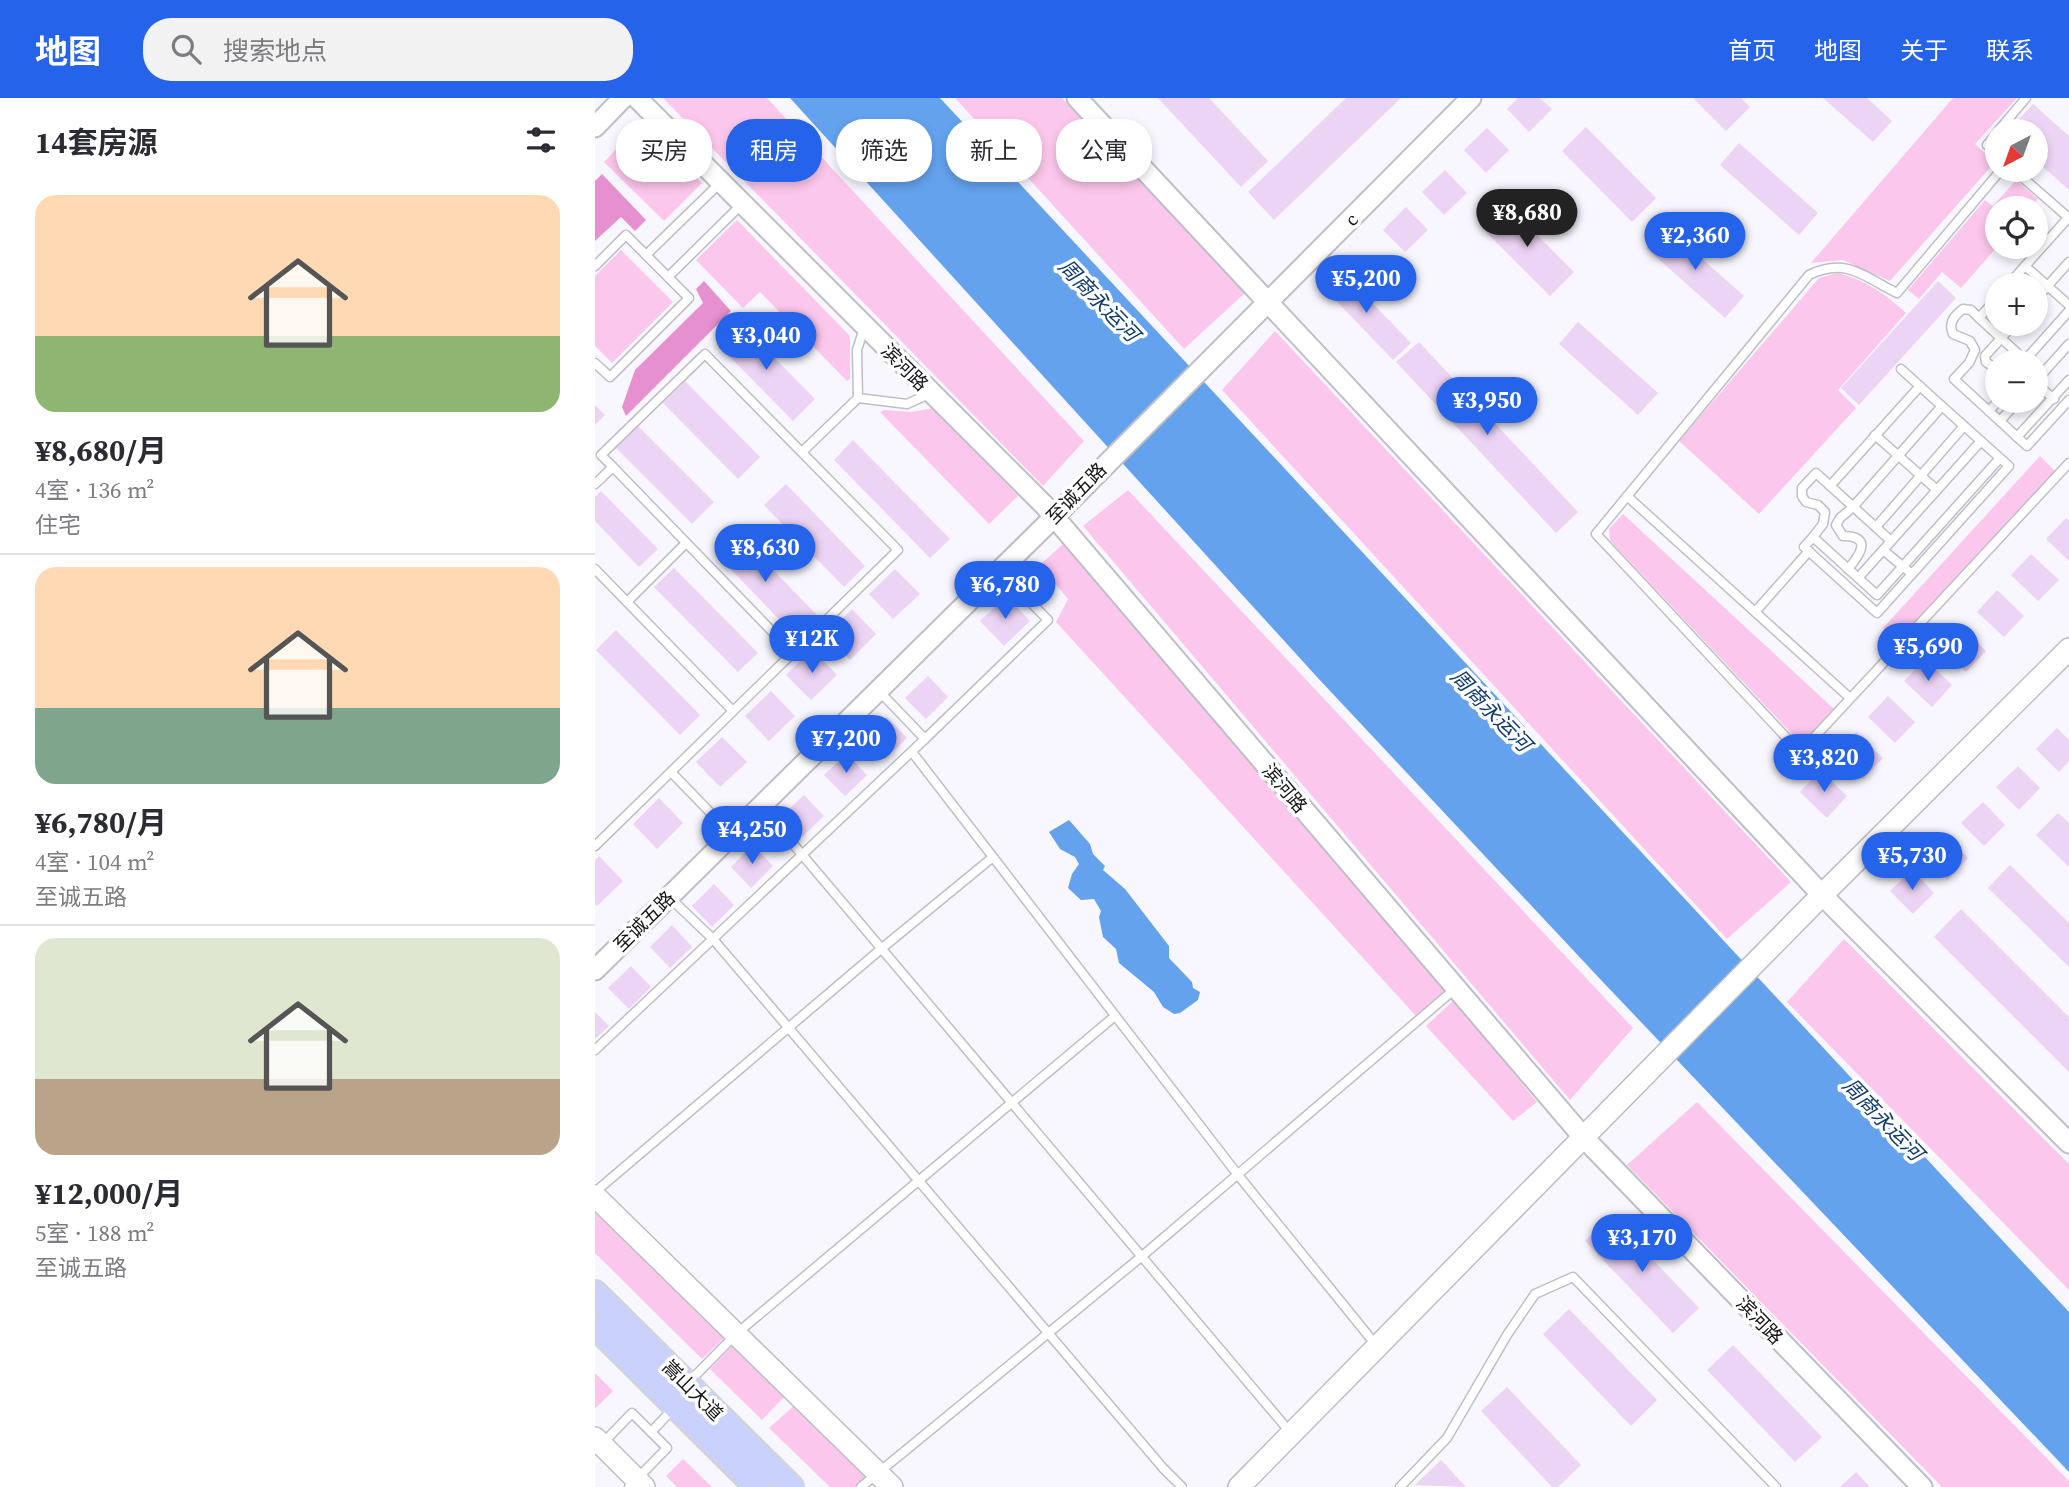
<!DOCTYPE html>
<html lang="zh">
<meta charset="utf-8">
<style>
body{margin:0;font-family:"Source Serif 4","Noto Sans SC",serif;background:#f2f2f3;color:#2b2b33;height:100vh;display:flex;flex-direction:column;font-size:26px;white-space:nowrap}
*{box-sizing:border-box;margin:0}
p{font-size:23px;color:#7c7c81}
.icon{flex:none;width:38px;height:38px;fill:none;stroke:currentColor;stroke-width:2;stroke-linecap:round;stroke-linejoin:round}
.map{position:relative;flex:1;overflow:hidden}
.drawer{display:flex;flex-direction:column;background:#fff;width:595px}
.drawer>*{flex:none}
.guide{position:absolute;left:21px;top:21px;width:665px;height:63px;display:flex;gap:14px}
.needle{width:46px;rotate:221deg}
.fabs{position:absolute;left:1390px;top:21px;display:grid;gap:14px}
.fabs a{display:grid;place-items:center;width:63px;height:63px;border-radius:50%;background:#fff;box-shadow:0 4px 10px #0003;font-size:35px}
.price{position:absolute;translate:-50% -60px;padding:0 16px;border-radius:24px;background:#2563eb;color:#fff;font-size:23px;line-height:46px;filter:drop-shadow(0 2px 4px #0008)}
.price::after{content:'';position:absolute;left:50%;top:42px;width:21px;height:16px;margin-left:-10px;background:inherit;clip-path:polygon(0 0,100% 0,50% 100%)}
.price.active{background:#222;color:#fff}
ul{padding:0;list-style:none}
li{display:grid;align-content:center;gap:14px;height:371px;padding:0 35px}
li+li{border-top:2px solid #e1e1e2}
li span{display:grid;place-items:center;height:217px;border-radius:21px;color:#555}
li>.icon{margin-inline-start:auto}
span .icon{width:126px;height:126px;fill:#fffc;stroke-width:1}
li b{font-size:30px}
h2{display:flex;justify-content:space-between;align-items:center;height:84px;padding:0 35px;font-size:30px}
.tag{padding:0 24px;border-radius:28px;background:#fff;box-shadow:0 4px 10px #0003;font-size:24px;line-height:63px}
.tag.active{background:#2563eb;color:#fff}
header{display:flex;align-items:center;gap:42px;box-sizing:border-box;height:98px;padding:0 35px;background:#2563eb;color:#fff}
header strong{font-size:33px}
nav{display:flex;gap:38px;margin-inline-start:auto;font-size:24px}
.search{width:490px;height:63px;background:#f2f2f3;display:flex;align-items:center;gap:18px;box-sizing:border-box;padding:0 24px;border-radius:28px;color:#7c7c81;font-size:26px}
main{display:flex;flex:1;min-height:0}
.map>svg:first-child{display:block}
.green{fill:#fcc7ec}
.forest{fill:#e690cf}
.water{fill:#64a2ed}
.building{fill:#ecd4f5}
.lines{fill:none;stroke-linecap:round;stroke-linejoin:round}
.service-casing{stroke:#bfbec5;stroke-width:11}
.tertiary-casing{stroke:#bfbec5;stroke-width:23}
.secondary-casing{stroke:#bfbec5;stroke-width:24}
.primary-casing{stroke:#d5d4d5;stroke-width:28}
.service{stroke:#fff;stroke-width:8}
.tertiary{stroke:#fff;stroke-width:19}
.secondary{stroke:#fff;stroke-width:21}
.primary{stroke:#cad1fa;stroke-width:24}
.labels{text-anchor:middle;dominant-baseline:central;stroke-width:7;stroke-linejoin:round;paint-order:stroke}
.street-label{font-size:19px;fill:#131215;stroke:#fff}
.water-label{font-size:21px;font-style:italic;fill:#103b6b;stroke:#fff}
</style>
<header>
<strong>地图</strong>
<div class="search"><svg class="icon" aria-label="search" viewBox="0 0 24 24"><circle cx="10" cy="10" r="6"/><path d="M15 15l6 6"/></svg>搜索地点</div>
<nav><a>首页</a><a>地图</a><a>关于</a><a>联系</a></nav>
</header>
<main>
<section class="drawer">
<h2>14套房源<svg class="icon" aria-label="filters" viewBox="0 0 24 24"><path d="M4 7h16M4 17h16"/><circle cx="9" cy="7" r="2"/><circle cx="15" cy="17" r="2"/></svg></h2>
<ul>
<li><span style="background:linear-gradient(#ffd9b3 65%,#8fb573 0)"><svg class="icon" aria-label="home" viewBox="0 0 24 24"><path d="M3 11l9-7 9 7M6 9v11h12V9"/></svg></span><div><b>¥8,680/月</b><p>4室 · 136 m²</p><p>住宅</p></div></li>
<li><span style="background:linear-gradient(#ffd9b3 65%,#7fa58c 0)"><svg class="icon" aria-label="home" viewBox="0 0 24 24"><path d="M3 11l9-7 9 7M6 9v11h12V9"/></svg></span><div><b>¥6,780/月</b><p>4室 · 104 m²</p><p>至诚五路</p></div></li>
<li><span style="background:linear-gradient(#dfe7d0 65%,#b9a48a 0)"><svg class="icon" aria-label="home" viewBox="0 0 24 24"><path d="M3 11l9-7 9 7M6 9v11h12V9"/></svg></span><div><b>¥12,000/月</b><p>5室 · 188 m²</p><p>至诚五路</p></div></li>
</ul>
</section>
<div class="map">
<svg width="1474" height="1389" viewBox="0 0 1474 1389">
<rect width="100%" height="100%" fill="#f8f7ff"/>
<g class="green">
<polygon points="68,0 172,0 489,343 448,388"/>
<polygon points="360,0 467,0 650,195 589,251"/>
<polygon points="1358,0 1422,0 1380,46 1400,64 1295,183 1248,162 1216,165"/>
<polygon points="47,25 107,85 69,123 9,64"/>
<polygon points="1421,82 1443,101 1435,110 1402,110 1402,149 1366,190 1347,174 1324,201 1313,192 1390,102 1398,108"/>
<polygon points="142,122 255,238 255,281 252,283 165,194 148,210 101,162"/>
<polygon points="26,152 78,204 17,265 0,248 0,178"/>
<path d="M1243,175C1271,182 1290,196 1311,215L1243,292L1261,310L1164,416L1084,343L1224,180Z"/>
<polygon points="680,233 1196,784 1132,841 627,292"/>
<polygon points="338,310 423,398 394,426 285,314 290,312 317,314"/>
<polygon points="1445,358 1461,374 1303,543 1288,530"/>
<polygon points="533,392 1038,930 975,1002 488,428"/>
<path d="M1028,416L1239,611C1227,625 1218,643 1198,637L1020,448L1015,442L1014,431Z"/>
<polygon points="469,445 851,893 821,918 461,524 473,501 445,467"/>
<polygon points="1249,841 1474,1066 1474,1192 1192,904"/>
<polygon points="859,902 942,1004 918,1023 831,928"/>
<polygon points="1102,1004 1474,1383 1474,1389 1347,1389 1032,1067"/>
<polygon points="0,1102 134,1235 107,1261 0,1155"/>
<polygon points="139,1246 191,1297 167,1322 115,1271"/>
<polygon points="0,1275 18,1293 1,1310 0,1309"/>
<polygon points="202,1305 275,1381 263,1389 235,1389 174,1330"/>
<polygon points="88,1361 117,1389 82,1389 71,1378"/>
</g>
<g class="forest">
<polygon points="7,76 51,122 40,133 26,119 0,143 0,83"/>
<polygon points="109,183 136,213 31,318 27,309 40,272 108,205 101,191"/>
</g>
<g class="water">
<polygon points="195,0 345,0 1474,1214 1474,1374 1006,882 722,579"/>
<polygon points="474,722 495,746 498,756 510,768 508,772 530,791 574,848 574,860 597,884 598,890 605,894 603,902 585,915 579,916 568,909 559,894 524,865 521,851 508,839 504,819 506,813 499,801 486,802 473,790 477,776 484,766 480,759 465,751 454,734"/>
</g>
<g class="building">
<polygon points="563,0 614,0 673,63 646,89"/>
<polygon points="751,0 806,0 679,122 653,94"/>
<polygon points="923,0 945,0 957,11 934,34 912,11"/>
<polygon points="1098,0 1146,0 1155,9 1131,33"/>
<polygon points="1228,0 1272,0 1297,23 1278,44"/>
<polygon points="1438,6 1474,38 1474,92 1440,62 1440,33 1413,33"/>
<polygon points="991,29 1061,100 1037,124 967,53"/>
<polygon points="892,30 914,52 891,75 869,52"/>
<polygon points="1144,45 1223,115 1204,137 1125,67"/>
<polygon points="850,72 872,95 849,117 827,94"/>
<polygon points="909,104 979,174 955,198 885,128"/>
<polygon points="811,109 833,132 810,154 788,132"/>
<polygon points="1070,128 1149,198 1130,220 1051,150"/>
<polygon points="744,171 816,245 798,262 727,188"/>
<polygon points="1343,183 1361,200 1264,307 1246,290"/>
<polygon points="983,224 1063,295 1043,317 964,246"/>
<polygon points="145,225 220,301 198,323 123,247"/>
<polygon points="824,244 983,414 961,435 801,264"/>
<polygon points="90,283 165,359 143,381 68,305"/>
<polygon points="0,307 10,317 0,327"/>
<polygon points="43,328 119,404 97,426 21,350"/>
<polygon points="258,342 355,441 335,460 239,362"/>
<polygon points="191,386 270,468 249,489 169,407"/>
<polygon points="6,393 63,451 44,469 0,423 0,399"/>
<polygon points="1471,420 1474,422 1474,463 1451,441"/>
<polygon points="141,434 221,516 199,537 120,455"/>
<polygon points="1436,456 1464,482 1443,503 1416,477"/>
<polygon points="79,470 163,555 143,574 59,489"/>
<polygon points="300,471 325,496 298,521 274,496"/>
<polygon points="1402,492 1429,518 1409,539 1382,514"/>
<polygon points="411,498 435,523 409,548 385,523"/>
<polygon points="257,511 281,536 255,562 231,537"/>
<polygon points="1364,527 1391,553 1371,574 1344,548"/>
<polygon points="21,532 105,617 85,637 1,552"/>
<polygon points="217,551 242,577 216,602 191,577"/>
<polygon points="1330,561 1357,587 1337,609 1309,583"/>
<polygon points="333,578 353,599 331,621 310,600"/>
<polygon points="176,593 200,618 174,643 150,618"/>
<polygon points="1293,598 1320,624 1300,645 1273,619"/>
<polygon points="292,619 312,640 290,661 270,640"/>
<polygon points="1462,630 1474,642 1474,663 1464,674 1441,651"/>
<polygon points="1261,634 1288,660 1268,681 1241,656"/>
<polygon points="127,639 152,664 125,689 101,664"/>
<polygon points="252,656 272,677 250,698 229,677"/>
<polygon points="1423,668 1445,690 1424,712 1401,689"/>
<polygon points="1225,672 1252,698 1232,720 1205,694"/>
<polygon points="209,697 229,718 207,739 187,718"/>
<polygon points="64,700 88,725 62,751 38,726"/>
<polygon points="1388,704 1410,727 1389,748 1366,725"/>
<polygon points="1463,715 1474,725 1474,769 1441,737"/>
<polygon points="1351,738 1373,760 1352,782 1329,759"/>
<polygon points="158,747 178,768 156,790 136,769"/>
<polygon points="4,758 28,783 2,808 0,806 0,762"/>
<polygon points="1415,767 1474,825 1474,869 1393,790"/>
<polygon points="1317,772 1339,795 1318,816 1295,793"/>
<polygon points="119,786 139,807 117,829 97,808"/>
<polygon points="1366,811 1474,919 1474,974 1339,839"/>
<polygon points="77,827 97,849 75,870 55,849"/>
<polygon points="36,868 56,889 34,911 13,890"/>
<polygon points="0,914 14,928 0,941"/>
<polygon points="1016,1118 1104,1210 1078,1235 990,1143"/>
<polygon points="974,1211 1062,1302 1036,1328 948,1236"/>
<polygon points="1138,1247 1227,1339 1200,1364 1112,1272"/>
<polygon points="912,1289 986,1367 963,1389 957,1389 886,1313"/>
<polygon points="846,1362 871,1389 820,1387"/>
<polygon points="1261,1374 1275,1389 1245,1389"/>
</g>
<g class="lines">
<defs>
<g id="service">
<polyline points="1403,33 1431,0"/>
<polyline points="1402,35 1392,47 1402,56"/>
<path d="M1406,72L1302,195C1268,178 1251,159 1214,177L1001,436L1202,651L1214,645L1474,365"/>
<polyline points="1419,72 1474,120"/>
<polyline points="51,157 126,84"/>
<polyline points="0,168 31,137 94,200 15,279 0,265"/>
<polyline points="1430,168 1474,207"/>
<polyline points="73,179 148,105"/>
<polyline points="1413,187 1473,120"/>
<polyline points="1402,200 1384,220 1432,264"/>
<polyline points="1440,202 1474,164"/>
<path d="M1384,220L1376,212L1368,211C1359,218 1353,225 1358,236L1375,243L1380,252L1374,265L1359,281L1432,348L1474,302"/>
<polyline points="1430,262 1474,213"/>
<path d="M1306,271C1342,304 1378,336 1414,368L1282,515L1209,449L1218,439L1282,497L1405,360"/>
<polyline points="1402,272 1391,264 1390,258 1419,226"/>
<polyline points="1440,284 1474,246"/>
<polyline points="1440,285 1459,301"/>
<polyline points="263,300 262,252 269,230"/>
<polyline points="1394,313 1403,303"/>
<polyline points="1405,323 1423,303"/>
<polyline points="1280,337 1342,392"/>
<polyline points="1422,339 1474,282"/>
<polyline points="207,354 263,300 312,306 336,295"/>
<polyline points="18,369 198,555"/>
<polyline points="0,386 18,369 6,357 110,256 303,452 0,748"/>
<polyline points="1235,388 1325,288"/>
<polyline points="1032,398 1255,600"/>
<polyline points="1281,429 1369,328"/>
<polyline points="1218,439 1228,426 1230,414 1223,407 1211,404 1207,398 1207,390 1221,375 1296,443"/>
<polyline points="1288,452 1317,476"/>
<polyline points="0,471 138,613"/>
<path d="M1253,471C1265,457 1278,438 1248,438L1241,427L1245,420L1258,409L1347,308"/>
<polyline points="1263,480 1386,343"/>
<polyline points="32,504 91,445"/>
<polyline points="1160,514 1214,453"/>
<polyline points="330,641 453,522 406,474"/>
<polyline points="317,654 643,1077 781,1247"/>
<polyline points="76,674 137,737"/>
<polyline points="166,708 695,1334"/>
<polyline points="74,799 118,841 568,1370 587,1389"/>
<polyline points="0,952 330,641 283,592"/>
<polyline points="0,1094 286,851 398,759"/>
<polyline points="94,1284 141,1236 520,918"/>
<polyline points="56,1334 78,1311"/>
<polyline points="6,1347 37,1315 72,1350 34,1389"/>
<polyline points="266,1389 546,1159 861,890"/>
<polyline points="805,1389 852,1340 912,1237 940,1196 978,1179 1181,1389"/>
</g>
<g id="tertiary">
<polyline points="42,0 450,408 989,1040 1327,1389"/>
<polyline points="482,0 1227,797 1474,1045"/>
<polyline points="0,29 28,0"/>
<polyline points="0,872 459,419 876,0"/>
</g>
<g id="secondary">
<polyline points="0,1098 297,1389"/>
<polyline points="0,1340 49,1389"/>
<polyline points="644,1389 1227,797 1474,551"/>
</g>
<g id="primary">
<polyline points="0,1195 196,1389"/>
<polyline points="0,1228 162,1389"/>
</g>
</defs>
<use href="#service" class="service-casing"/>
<use href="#tertiary" class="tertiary-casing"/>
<use href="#secondary" class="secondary-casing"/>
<use href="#primary" class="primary-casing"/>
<use href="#service" class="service"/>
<use href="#tertiary" class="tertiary"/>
<use href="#secondary" class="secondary"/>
<use href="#primary" class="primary"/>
</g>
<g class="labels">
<g class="street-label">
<text transform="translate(756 121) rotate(-45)">c</text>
<text transform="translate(310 269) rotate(45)">滨河路</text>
<text transform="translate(481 395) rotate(-46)">至诚五路</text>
<text transform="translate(690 690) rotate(50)">滨河路</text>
<text transform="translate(49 823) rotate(-45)">至诚五路</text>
<text transform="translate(1165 1222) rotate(46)">滨河路</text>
<text transform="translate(98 1292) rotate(45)">嵩山大道</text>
</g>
<g class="water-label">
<text transform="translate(504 202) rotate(46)">周商永运河</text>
<text transform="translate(896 612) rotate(46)">周商永运河</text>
<text transform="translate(1288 1021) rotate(46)">周商永运河</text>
</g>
</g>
</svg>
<div class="fabs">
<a><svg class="needle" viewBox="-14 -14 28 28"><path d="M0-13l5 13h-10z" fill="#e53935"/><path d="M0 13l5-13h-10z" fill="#7c7c81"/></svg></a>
<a><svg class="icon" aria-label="locate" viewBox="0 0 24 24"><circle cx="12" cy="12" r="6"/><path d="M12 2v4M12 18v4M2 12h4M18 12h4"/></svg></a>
<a>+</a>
<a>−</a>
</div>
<b class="price active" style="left:932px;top:151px">¥8,680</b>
<b class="price" style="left:1100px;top:174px">¥2,360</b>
<b class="price" style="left:771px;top:217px">¥5,200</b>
<b class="price" style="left:171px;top:274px">¥3,040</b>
<b class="price" style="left:892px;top:339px">¥3,950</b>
<b class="price" style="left:170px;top:486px">¥8,630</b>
<b class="price" style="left:410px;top:523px">¥6,780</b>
<b class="price" style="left:217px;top:577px">¥12K</b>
<b class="price" style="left:1333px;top:585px">¥5,690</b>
<b class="price" style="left:251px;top:677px">¥7,200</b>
<b class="price" style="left:1229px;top:696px">¥3,820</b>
<b class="price" style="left:157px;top:768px">¥4,250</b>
<b class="price" style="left:1317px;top:794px">¥5,730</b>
<b class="price" style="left:1047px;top:1176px">¥3,170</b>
<div class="guide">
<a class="tag">买房</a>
<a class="tag active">租房</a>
<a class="tag">筛选</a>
<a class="tag">新上</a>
<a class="tag">公寓</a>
</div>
</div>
</main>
